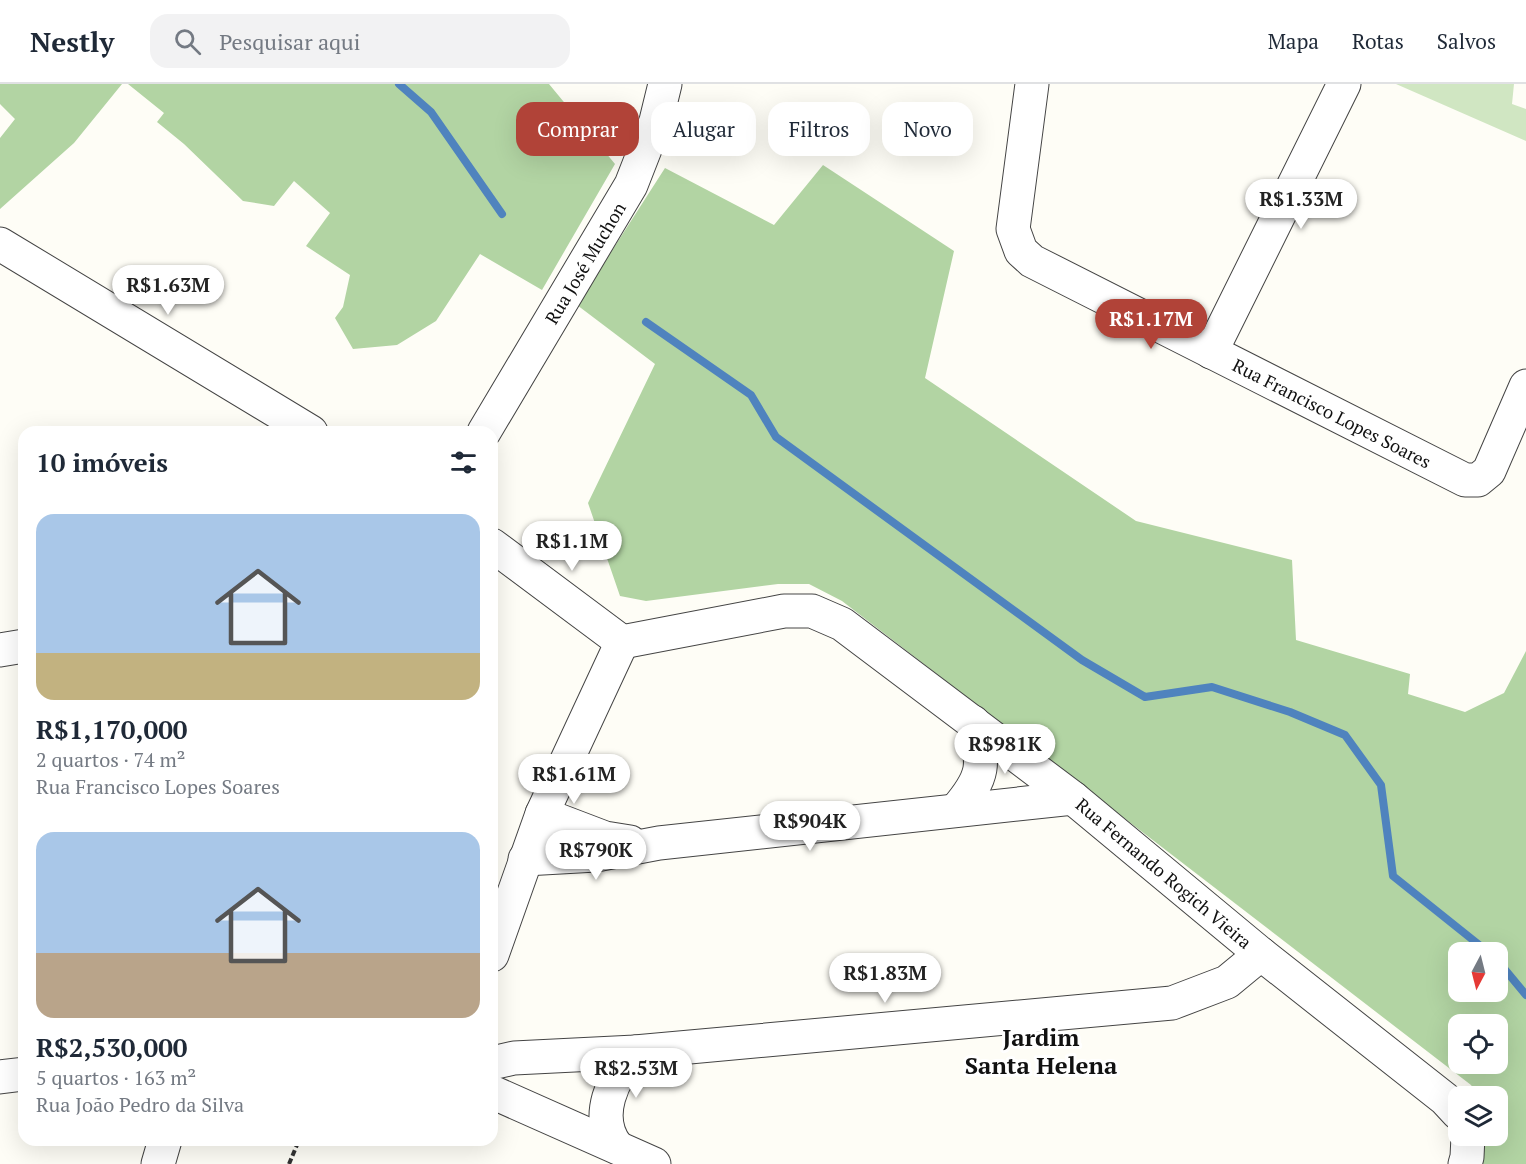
<!DOCTYPE html>
<html lang="pt">
<meta charset="utf-8">
<style>
body{margin:0;font-family:"PT Serif",serif;background:#f2f2f3;color:#1f2937;height:100vh;display:flex;flex-direction:column;font-size:22px;white-space:nowrap}
*{box-sizing:border-box;margin:0}
p{font-size:20px;color:#747a83}
.icon{flex:none;width:33px;height:33px;fill:none;stroke:currentColor;stroke-width:2;stroke-linecap:round;stroke-linejoin:round}
.map{position:relative;flex:1;overflow:hidden}
.details{position:absolute;left:18px;top:342px;width:480px;height:720px;display:flex;flex-direction:column;background:#fff;border-radius:18px;box-shadow:0 6px 24px #0002}
.details>*{flex:none}
.hud{position:absolute;left:516px;top:18px;width:570px;height:54px;display:flex;gap:12px}
.needle{width:39px;rotate:187deg}
.controls{position:absolute;left:1448px;top:858px;display:grid;gap:12px}
.controls a{display:grid;place-items:center;width:60px;height:60px;border-radius:12px;background:#fff;box-shadow:0 6px 24px #0002;font-size:30px}
.price{position:absolute;translate:-50% -51px;padding:0 14px;border-radius:21px;background:#fff;color:#222;font-size:20px;line-height:39px;filter:drop-shadow(0 2px 3px #0008)}
.price::after{content:'';position:absolute;left:50%;top:36px;width:18px;height:14px;margin-left:-9px;background:inherit;clip-path:polygon(0 0,100% 0,50% 100%)}
.price.active{background:#b14338;color:#fff}
ul{padding:0;list-style:none}
li{display:grid;align-content:center;gap:12px;height:318px;padding:0 18px}
li span{display:grid;place-items:center;height:186px;border-radius:18px;color:#555}
li>.icon{margin-inline-start:auto}
span .icon{width:108px;height:108px;fill:#fffc;stroke-width:1}
li b{font-size:26px}
h2{display:flex;justify-content:space-between;align-items:center;height:72px;padding:0 18px;font-size:26px}
.chip{padding:0 21px;border-radius:18px;background:#fff;box-shadow:0 6px 24px #0002;font-size:21px;line-height:54px}
.chip.active{background:#b14338;color:#fff}
header{display:flex;align-items:center;gap:36px;box-sizing:border-box;height:84px;padding:0 30px;background:#fff;border-bottom:2px solid #e0e1e3}
header strong{font-size:28px}
nav{display:flex;gap:33px;margin-inline-start:auto;font-size:21px}
.search{width:420px;height:54px;background:#f2f2f3;display:flex;align-items:center;gap:15px;box-sizing:border-box;padding:0 21px;border-radius:18px;color:#747a83;font-size:22px}
.map>svg:first-child{display:block}
.green{fill:#d0e6c2}
.forest{fill:#b2d4a3;fill-rule:evenodd}
.lines{fill:none;stroke-linecap:round;stroke-linejoin:round}
.stream{stroke:#4f83be;stroke-width:8}
.minor-casing{stroke:#444;stroke-width:35}
.path{stroke:#333;stroke-width:4;stroke-dasharray:6 3;stroke-linecap:butt}
.minor{stroke:#fff;stroke-width:33}
.labels{text-anchor:middle;dominant-baseline:central;stroke-width:6;stroke-linejoin:round;paint-order:stroke}
.street-label{font-size:18px;fill:#111;stroke:#fff}
.district-label{font-size:24px;font-weight:bold;fill:#111;stroke:#fff}
</style>
<header>
<strong>Nestly</strong>
<div class="search"><svg class="icon" aria-label="search" viewBox="0 0 24 24"><circle cx="10" cy="10" r="6"/><path d="M15 15l6 6"/></svg>Pesquisar aqui</div>
<nav><a>Mapa</a><a>Rotas</a><a>Salvos</a></nav>
</header>
<div class="map">
<svg width="1526" height="1080" viewBox="0 0 1526 1080">
<rect width="100%" height="100%" fill="#fefdf6"/>
<polygon class="green" points="1396,0 1514,0 1512,20 1526,25 1526,57"/>
<g class="forest">
<polygon points="0,0 122,0 74,59 0,125 0,54 15,35 0,20"/>
<polygon points="128,0 549,0 615,80 542,206 480,170 436,237 397,261 353,265 335,234 343,223 350,191 306,162 330,129 294,97 274,122 243,117 184,60 157,38 164,29"/>
<path d="M823,81L954,167L925,294L1136,437L1292,476L1296,556L1410,590L1408,610L1465,628L1504,609L1526,567V1080H1480L1484,1052H1497V1012H1478L1471,1001L842,517L809,500H778L646,517L620,512L588,419L655,280L577,221L665,84L774,141ZM1458,868H1497V908H1458ZM1458,940H1497V980H1458Z"/>
</g>
<g class="lines">
<g class="stream">
<polyline points="399,0 431,28 502,130"/>
<polyline points="646,238 751,311 776,353 1082,576 1145,613 1212,603 1290,628 1345,651 1381,701 1393,792 1488,868"/>
<polyline points="1497,876 1526,911"/>
</g>
<defs>
<g id="minor">
<polyline points="1032,0 1013,145 1021,167 1032,177 1465,396 1478,396 1489,387 1526,302"/>
<polyline points="0,160 311,348"/>
<polyline points="1211,268 1344,0"/>
<polyline points="484,348 631,101 656,37 665,0"/>
<polyline points="492,461 622,558"/>
<polyline points="622,558 784,527 812,527 842,540 1073,714 1261,870 1445,1015 1458,1029"/>
<polyline points="0,566 24,562"/>
<path d="M956,726C985,692 985,681 973,638"/>
<polyline points="542,730 605,754 630,758"/>
<polyline points="525,775 596,771 659,759 1073,714"/>
<polyline points="492,871 542,730 622,558"/>
<polyline points="492,979 514,974 635,968 1172,919 1227,898 1261,870"/>
<polyline points="0,993 24,990"/>
<polyline points="492,1008 654,1080"/>
<path d="M617,1063C593,1033 613,993 635,968"/>
<polyline points="158,1080 165,1056"/>
<polyline points="1465,1080 1467,1073 1468,1052"/>
</g>
</defs>
<use href="#minor" class="minor-casing"/>
<polyline class="path" points="289,1080 299,1056"/>
<use href="#minor" class="minor"/>
</g>
<g class="labels">
<g class="street-label">
<text transform="translate(585 179) rotate(-59)">Rua José Muchon</text>
<text transform="translate(1332 329) rotate(27)">Rua Francisco Lopes Soares</text>
<text transform="translate(1164 789) rotate(40)">Rua Fernando Rogich Vieira</text>
</g>
<g class="district-label">
<text x="1041" y="953">Jardim<tspan x="1041" dy="28">Santa Helena</tspan></text>
</g>
</g>
</svg>
<div class="controls">
<a><svg class="needle" viewBox="-14 -14 28 28"><path d="M0-13l5 13h-10z" fill="#e53935"/><path d="M0 13l5-13h-10z" fill="#747a83"/></svg></a>
<a><svg class="icon" aria-label="locate" viewBox="0 0 24 24"><circle cx="12" cy="12" r="6"/><path d="M12 2v4M12 18v4M2 12h4M18 12h4"/></svg></a>
<a><svg class="icon" aria-label="layers" viewBox="0 0 24 24"><path d="M12 4l9 5-9 5-9-5zM3 14l9 5 9-5"/></svg></a>
</div>
<b class="price" style="left:1301px;top:146px">R$1.33M</b>
<b class="price" style="left:168px;top:232px">R$1.63M</b>
<b class="price active" style="left:1151px;top:266px">R$1.17M</b>
<b class="price" style="left:572px;top:488px">R$1.1M</b>
<b class="price" style="left:1005px;top:691px">R$981K</b>
<b class="price" style="left:574px;top:721px">R$1.61M</b>
<b class="price" style="left:810px;top:768px">R$904K</b>
<b class="price" style="left:596px;top:797px">R$790K</b>
<b class="price" style="left:885px;top:920px">R$1.83M</b>
<b class="price" style="left:636px;top:1015px">R$2.53M</b>
<div class="hud">
<a class="chip active">Comprar</a>
<a class="chip">Alugar</a>
<a class="chip">Filtros</a>
<a class="chip">Novo</a>
</div>
<section class="details">
<h2>10 imóveis<svg class="icon" aria-label="filters" viewBox="0 0 24 24"><path d="M4 7h16M4 17h16"/><circle cx="9" cy="7" r="2"/><circle cx="15" cy="17" r="2"/></svg></h2>
<ul>
<li><span style="background:linear-gradient(#a9c7e8 75%,#c2b280 0)"><svg class="icon" aria-label="home" viewBox="0 0 24 24"><path d="M3 11l9-7 9 7M6 9v11h12V9"/></svg></span><div><b>R$1,170,000</b><p>2 quartos · 74 m²</p><p>Rua Francisco Lopes Soares</p></div></li>
<li><span style="background:linear-gradient(#a9c7e8 65%,#b9a48a 0)"><svg class="icon" aria-label="home" viewBox="0 0 24 24"><path d="M3 11l9-7 9 7M6 9v11h12V9"/></svg></span><div><b>R$2,530,000</b><p>5 quartos · 163 m²</p><p>Rua João Pedro da Silva</p></div></li>
</ul>
</section>
</div>
